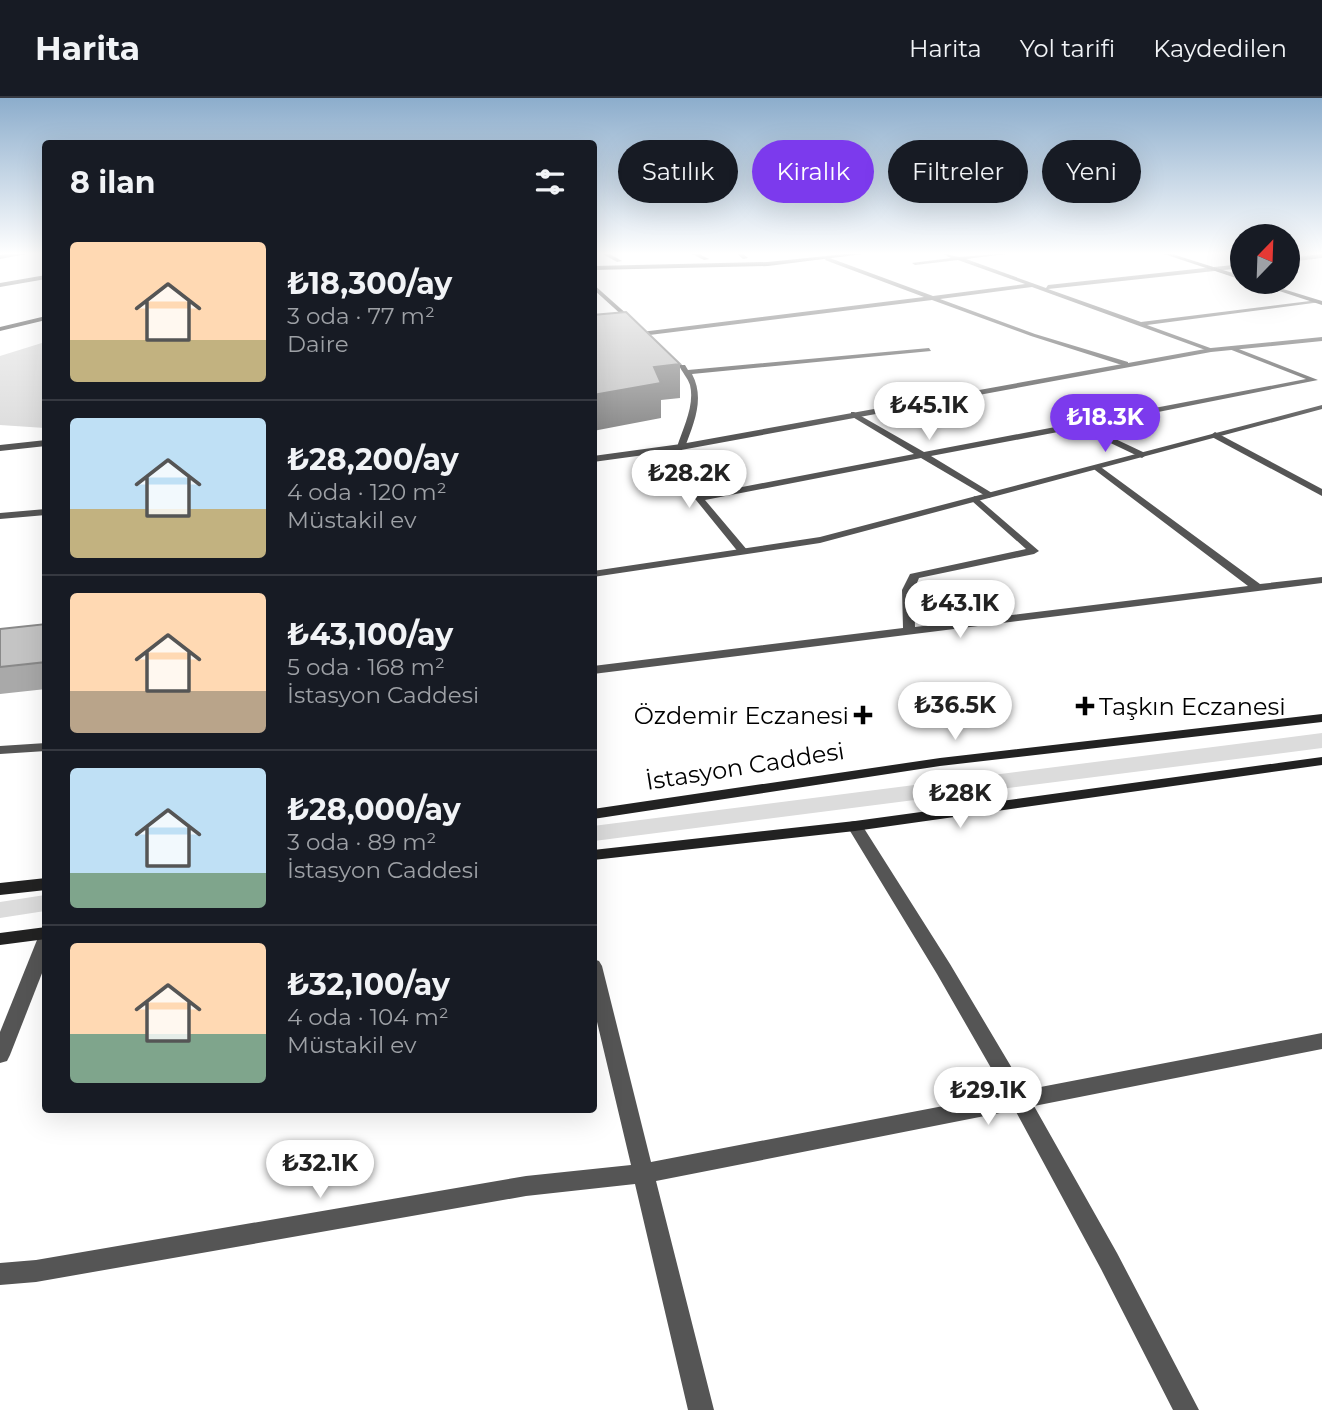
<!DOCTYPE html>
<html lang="tr">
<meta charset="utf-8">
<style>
body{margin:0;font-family:Montserrat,sans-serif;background:#20242c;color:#f1f3f6;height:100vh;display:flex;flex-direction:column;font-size:26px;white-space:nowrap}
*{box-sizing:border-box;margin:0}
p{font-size:23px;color:#9ea1a6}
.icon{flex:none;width:38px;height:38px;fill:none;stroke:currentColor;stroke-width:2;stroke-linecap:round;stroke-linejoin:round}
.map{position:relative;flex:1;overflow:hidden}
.sheet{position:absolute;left:42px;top:42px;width:555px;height:973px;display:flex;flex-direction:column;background:#171b24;border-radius:7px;box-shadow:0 7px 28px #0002}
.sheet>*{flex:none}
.banner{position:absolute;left:618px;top:42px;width:598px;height:63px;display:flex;gap:14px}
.needle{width:46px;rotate:23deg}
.fabs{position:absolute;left:1230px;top:126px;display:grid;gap:14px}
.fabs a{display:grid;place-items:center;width:70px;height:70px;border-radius:50%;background:#171b24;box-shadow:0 7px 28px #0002;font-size:35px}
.price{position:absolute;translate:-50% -60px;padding:0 16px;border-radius:24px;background:#fff;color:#222;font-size:23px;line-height:46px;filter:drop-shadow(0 2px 4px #0008)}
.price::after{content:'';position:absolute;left:50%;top:42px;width:21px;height:16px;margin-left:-10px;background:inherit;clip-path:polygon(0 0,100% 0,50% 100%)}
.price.on{background:#7c3aed;color:#fff}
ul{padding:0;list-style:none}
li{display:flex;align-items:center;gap:21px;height:175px;padding:0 28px}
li+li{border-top:2px solid #363941}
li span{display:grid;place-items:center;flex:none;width:196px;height:140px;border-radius:7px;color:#555}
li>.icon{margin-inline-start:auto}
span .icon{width:84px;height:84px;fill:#fffc;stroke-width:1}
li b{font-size:30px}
h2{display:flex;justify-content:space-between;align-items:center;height:84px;padding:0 28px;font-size:30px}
.pill{padding:0 24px;border-radius:32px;background:#171b24;box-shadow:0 7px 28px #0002;font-size:24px;line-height:63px}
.pill.on{background:#7c3aed;color:#fff}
header{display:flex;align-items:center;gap:42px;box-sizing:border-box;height:98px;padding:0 35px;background:#171b24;border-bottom:2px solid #363941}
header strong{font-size:33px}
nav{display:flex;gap:38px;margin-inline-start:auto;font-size:24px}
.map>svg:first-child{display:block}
.green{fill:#dcdcdc}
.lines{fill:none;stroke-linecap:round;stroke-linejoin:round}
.service{fill:#555;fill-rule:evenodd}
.minor{fill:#555;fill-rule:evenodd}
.tertiary{fill:#555;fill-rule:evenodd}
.secondary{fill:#222;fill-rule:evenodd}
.wall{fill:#a9a9a9}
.shaded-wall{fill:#898989}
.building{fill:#c4c4c4;stroke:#898989;stroke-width:2}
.poi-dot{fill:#000;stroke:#fff;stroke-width:2.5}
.labels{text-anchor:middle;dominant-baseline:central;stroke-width:5;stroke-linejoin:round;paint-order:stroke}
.poi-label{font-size:24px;fill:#000;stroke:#fff;text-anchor:start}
.street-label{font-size:24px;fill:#000;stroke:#fff}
</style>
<header>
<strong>Harita</strong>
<nav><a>Harita</a><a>Yol tarifi</a><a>Kaydedilen</a></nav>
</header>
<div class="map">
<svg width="1322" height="1312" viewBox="0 0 1322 1312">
<rect width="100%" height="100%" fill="#fff"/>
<g class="green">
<polygon points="45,244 45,330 0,327 0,258"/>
<polygon points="1322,635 1322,650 594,743 593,728"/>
<polygon points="45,797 45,813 0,820 0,804"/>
</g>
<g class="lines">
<g class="service">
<polygon points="690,155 697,155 709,161 704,162"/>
<polygon points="736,155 742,155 748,160 743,161"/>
<polygon points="46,836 46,865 10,957 7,963 0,965 0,934 37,842 40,837"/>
</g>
<g class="minor">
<polygon points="19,155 32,155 0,161 0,157"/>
<polygon points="601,155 608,155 622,163 617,164"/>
<polygon points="941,155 959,159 1014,155 966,161 1046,190 1048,187 1242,166 1242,170 1048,191 1141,224 1318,202 1321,204 1147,227 1213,251 1211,254 1032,189 940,201 1035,236 1128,264 1128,268 1125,268 1031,238 932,202 593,244 593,240 924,199 825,162 827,159 933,198 1025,186 958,162 915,167 912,165 951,160"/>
<polygon points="1322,156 1322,160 1288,164 1288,160"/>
<polygon points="46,177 46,181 0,189 0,185"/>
<polygon points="593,186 638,226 638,228 634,228 593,191"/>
<polygon points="1231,248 1318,282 1088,328 1145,355 1146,357 1142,360 1079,330 931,358 992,395 994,397 989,400 921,360 705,402 748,453 743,456 739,455 696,402 650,353 657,351 701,397 914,356 851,318 851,314 854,314 924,354 1306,281 1229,251"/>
<path d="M929,250L931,253L692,276C705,300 694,325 685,349L681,352L677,349C683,330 695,307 690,287C688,280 681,273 679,267H685L688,272Z"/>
<polygon points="1215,334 1322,391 1322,398 1212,339 1211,337"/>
<polygon points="46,342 46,348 0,353 0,347"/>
<polygon points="1098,367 1260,486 1322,479 1322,485 593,576 593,568 903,530 902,492 910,476 1026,451 972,403 970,401 975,398 1039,453 1034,456 919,480 914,492 915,529 1248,488 1095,372 1093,370"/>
<polygon points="46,645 46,653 0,656 0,648"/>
<polygon points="855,723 860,724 950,866 1025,992 1322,935 1322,951 1034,1008 1117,1155 1199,1312 1173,1312 1101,1171 1015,1012 656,1083 714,1312 688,1312 635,1086 526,1098 36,1184 0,1187 0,1165 36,1162 526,1078 631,1067 593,907 593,861 599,863 602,868 651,1064 1006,996 937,876 847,728 850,724"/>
</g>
<g class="tertiary">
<polygon points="1322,239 1322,243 1211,254 681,352 593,364 593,358 681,346 1211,250"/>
<polygon points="1322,307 1322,311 820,445 593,479 593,473 820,439"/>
<polygon points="46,411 46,417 0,421 0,415"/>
</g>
<g class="secondary">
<polygon points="855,155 871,155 768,168 593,172 593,168 768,164"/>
<polygon points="1161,155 1169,155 1242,178 1242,182"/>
<polygon points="1252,184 1260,184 1322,203 1322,207"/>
<polygon points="46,218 46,222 0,233 0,229"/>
<polygon points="1322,616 1322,624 940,668 593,721 593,711 940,660"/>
<polygon points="1322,659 1322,667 855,733 593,762 593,752 855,723"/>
<polygon points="46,780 46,792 0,797 0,785"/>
<polygon points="46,829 46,841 0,847 0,835"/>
</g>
</g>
<polygon class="wall" points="46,526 46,591 0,596 0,531"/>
<polygon class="shaded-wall" points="680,266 680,300 661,302 661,320 593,333 593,297 654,269"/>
<g class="building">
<polygon points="626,214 680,266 654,269 661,285 593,297 593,217"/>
<polygon points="46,526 46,564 0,569 0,531"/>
</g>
<linearGradient id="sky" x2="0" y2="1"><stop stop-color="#8cadcc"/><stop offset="0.46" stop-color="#fff"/><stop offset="1" stop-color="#fff" stop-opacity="0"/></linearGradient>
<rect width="1322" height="338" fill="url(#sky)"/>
<g class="poi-dot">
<path d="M1081.5 597.5h7v7h7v7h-7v7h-7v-7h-7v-7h7z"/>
<path d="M859.5 606.5h7v7h7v7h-7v7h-7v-7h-7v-7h7z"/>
</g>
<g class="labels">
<g class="poi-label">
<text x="1099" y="608">Taşkın Eczanesi</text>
<text x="849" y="617" text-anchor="end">Özdemir Eczanesi</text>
</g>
<g class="street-label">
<text transform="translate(745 668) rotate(-9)">İstasyon Caddesi</text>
</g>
</g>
</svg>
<div class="fabs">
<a><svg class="needle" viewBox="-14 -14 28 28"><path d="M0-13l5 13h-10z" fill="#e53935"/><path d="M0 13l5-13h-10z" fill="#9ea1a6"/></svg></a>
</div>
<b class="price" style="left:929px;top:344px">₺45.1K</b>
<b class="price on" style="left:1105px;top:356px">₺18.3K</b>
<b class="price" style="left:689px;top:412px">₺28.2K</b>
<b class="price" style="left:960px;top:542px">₺43.1K</b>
<b class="price" style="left:955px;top:644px">₺36.5K</b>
<b class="price" style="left:960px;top:732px">₺28K</b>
<b class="price" style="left:988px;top:1029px">₺29.1K</b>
<b class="price" style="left:320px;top:1102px">₺32.1K</b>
<div class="banner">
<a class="pill">Satılık</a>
<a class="pill on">Kiralık</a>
<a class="pill">Filtreler</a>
<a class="pill">Yeni</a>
</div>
<section class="sheet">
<h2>8 ilan<svg class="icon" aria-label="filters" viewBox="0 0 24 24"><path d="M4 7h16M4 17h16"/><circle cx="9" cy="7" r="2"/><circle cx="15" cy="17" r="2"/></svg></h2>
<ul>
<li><span style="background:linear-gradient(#ffd9b3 70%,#c2b280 0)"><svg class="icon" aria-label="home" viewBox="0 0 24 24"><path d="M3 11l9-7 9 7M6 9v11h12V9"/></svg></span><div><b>₺18,300/ay</b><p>3 oda · 77 m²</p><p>Daire</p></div></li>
<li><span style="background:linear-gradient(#bfe0f5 65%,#c2b280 0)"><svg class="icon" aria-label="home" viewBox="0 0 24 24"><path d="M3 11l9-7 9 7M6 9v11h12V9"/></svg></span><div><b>₺28,200/ay</b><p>4 oda · 120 m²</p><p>Müstakil ev</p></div></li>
<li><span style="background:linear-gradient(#ffd9b3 70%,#b9a48a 0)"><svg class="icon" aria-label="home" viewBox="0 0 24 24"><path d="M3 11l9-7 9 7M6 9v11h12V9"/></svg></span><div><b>₺43,100/ay</b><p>5 oda · 168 m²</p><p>İstasyon Caddesi</p></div></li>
<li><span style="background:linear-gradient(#bfe0f5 75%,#7fa58c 0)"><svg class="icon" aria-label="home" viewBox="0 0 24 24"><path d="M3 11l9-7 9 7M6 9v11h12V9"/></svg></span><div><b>₺28,000/ay</b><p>3 oda · 89 m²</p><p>İstasyon Caddesi</p></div></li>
<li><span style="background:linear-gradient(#ffd9b3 65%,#7fa58c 0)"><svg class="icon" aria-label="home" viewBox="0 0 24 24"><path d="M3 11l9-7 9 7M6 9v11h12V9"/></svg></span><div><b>₺32,100/ay</b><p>4 oda · 104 m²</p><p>Müstakil ev</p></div></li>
</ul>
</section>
</div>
